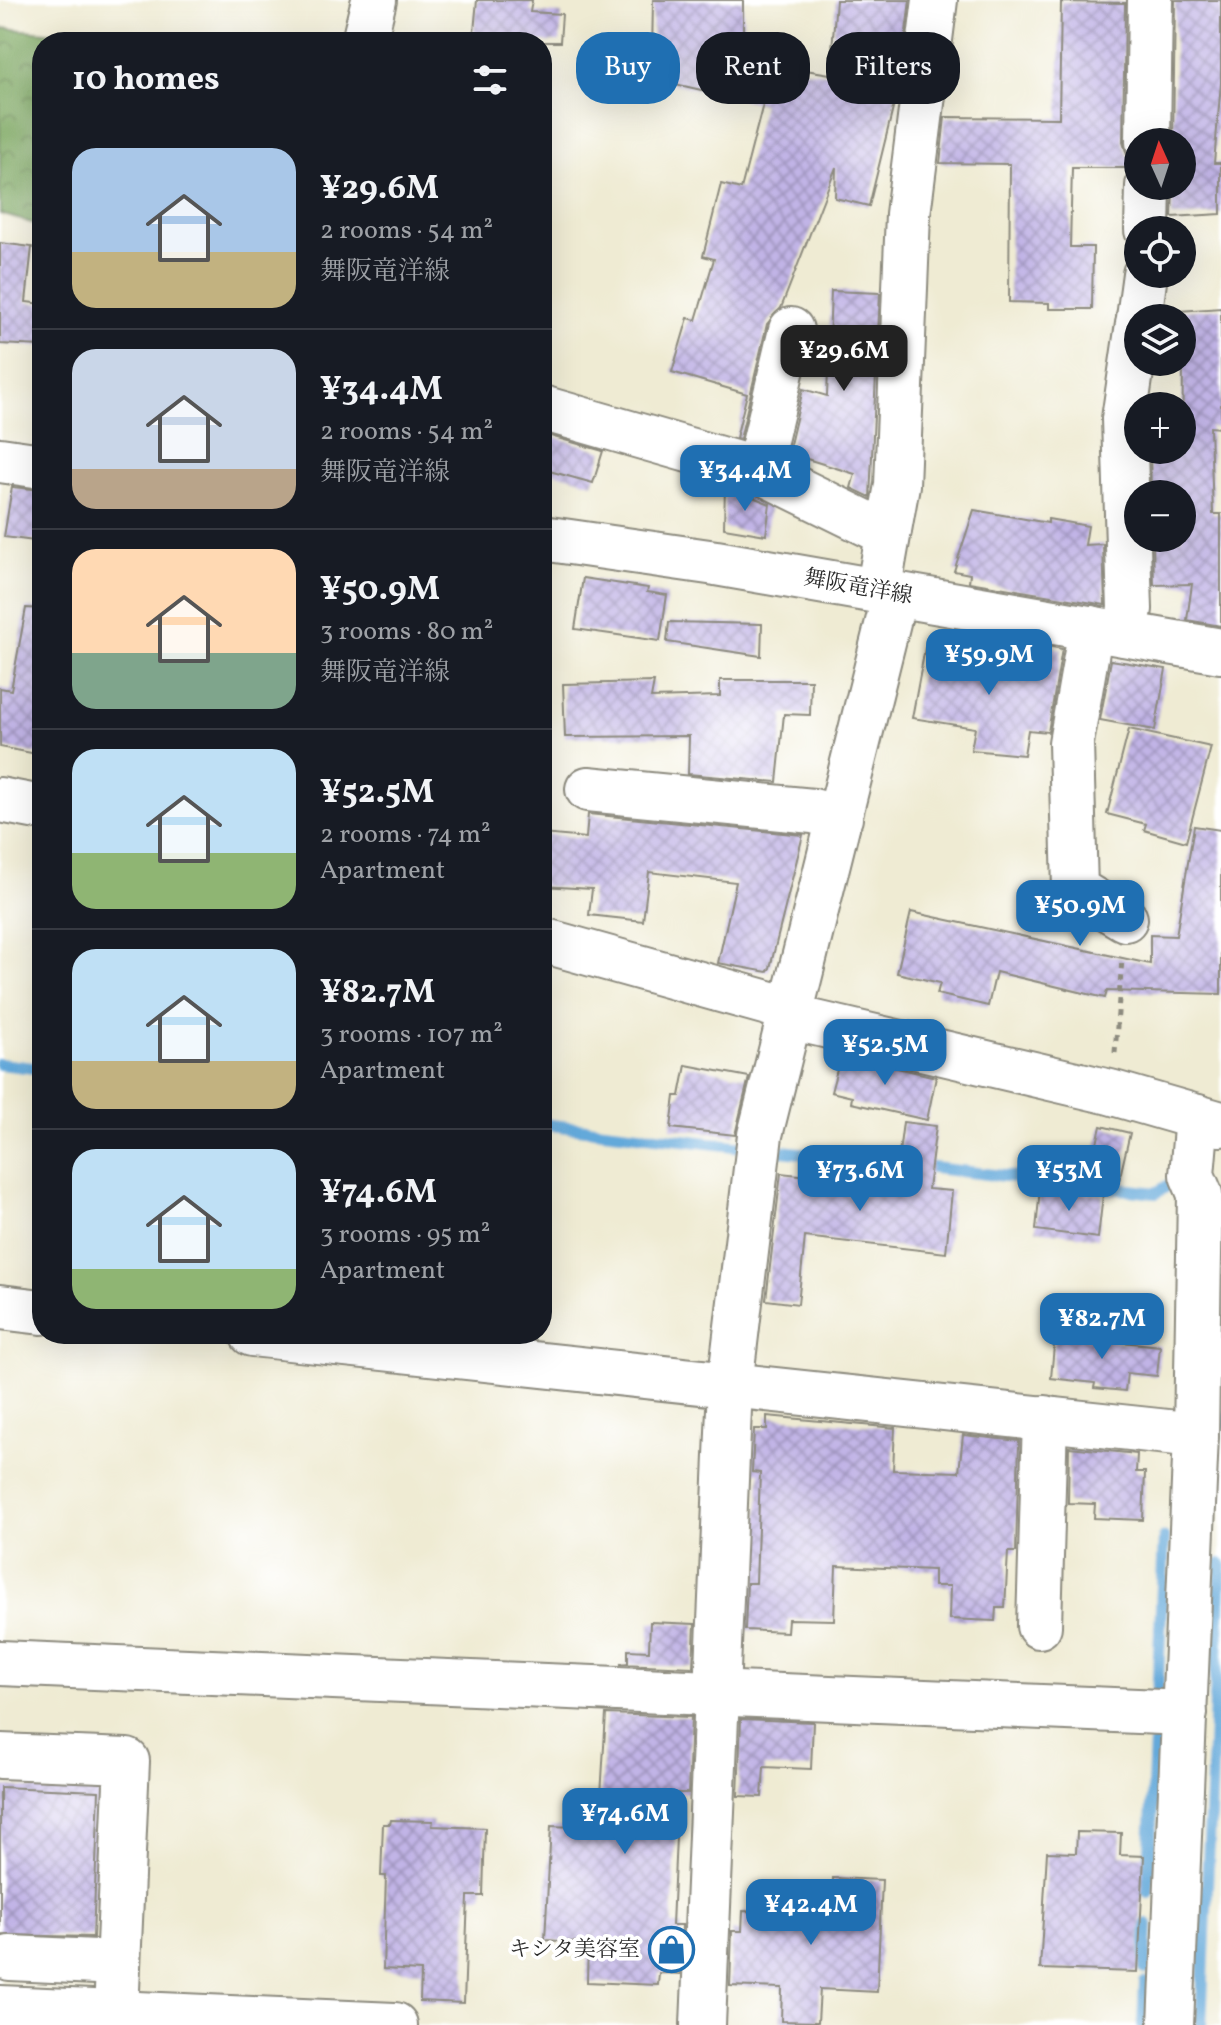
<!DOCTYPE html>
<meta charset="utf-8">
<style>
body{margin:0;font-family:Vollkorn,"Noto Serif JP",serif;background:#242831;color:#f1f3f6;height:100vh;display:flex;flex-direction:column;font-size:30px;white-space:nowrap}
*{box-sizing:border-box;margin:0}
p{font-size:26px;color:#9ea1a6}
.icon{flex:none;width:44px;height:44px;fill:none;stroke:currentColor;stroke-width:2;stroke-linecap:round;stroke-linejoin:round}
.map{position:relative;flex:1;overflow:hidden}
.panel{position:absolute;left:32px;top:32px;width:520px;height:1312px;display:flex;flex-direction:column;background:#171b24;border-radius:32px;box-shadow:0 8px 32px #0002}
.panel>*{flex:none}
.hud{position:absolute;left:576px;top:32px;width:524px;height:72px;display:flex;gap:16px}
.needle{width:52px;rotate:357deg}
.buttons{position:absolute;left:1124px;top:128px;display:grid;gap:16px}
.buttons a{display:grid;place-items:center;width:72px;height:72px;border-radius:50%;background:#171b24;box-shadow:0 8px 32px #0002;font-size:40px}
.price{position:absolute;translate:-50% -68px;padding:0 18px;border-radius:16px;background:#1f6fb2;color:#fff;font-size:26px;line-height:52px;filter:drop-shadow(0 2px 4px #0008)}
.price::after{content:'';position:absolute;left:50%;top:48px;width:24px;height:18px;margin-left:-12px;background:inherit;clip-path:polygon(0 0,100% 0,50% 100%)}
.price.on{background:#222;color:#fff}
ul{padding:0;list-style:none}
li{display:flex;align-items:center;gap:24px;height:200px;padding:0 40px}
li+li{border-top:2px solid #363941}
li span{display:grid;place-items:center;flex:none;width:224px;height:160px;border-radius:24px;color:#555}
li>.icon{margin-inline-start:auto}
span .icon{width:96px;height:96px;fill:#fffc;stroke-width:1}
li b{font-size:34px}
h2{display:flex;justify-content:space-between;align-items:center;height:96px;padding:0 40px;font-size:34px}
.chip{padding:0 28px;border-radius:32px;background:#171b24;box-shadow:0 8px 32px #0002;font-size:28px;line-height:72px}
.chip.on{background:#1f6fb2;color:#fff}
.map>svg:first-child{display:block}
.forest{fill:url(#forest-crowns);stroke:#546946;stroke-width:2}
.lines{fill:none;stroke-linecap:round;stroke-linejoin:round}
.stream{stroke:#64a9da;stroke-width:12}
.building{fill:url(#building-cross-hatch)}
.minor-casing{stroke:#8d8b7f;stroke-width:48}
.major-casing{stroke:#8d8b7f;stroke-width:48}
.path{stroke:#8d8b7f;stroke-width:5;stroke-dasharray:6 6;stroke-linecap:butt}
.minor{stroke:#fff;stroke-width:44}
.major{stroke:#fff;stroke-width:44}
.labels{text-anchor:middle;dominant-baseline:central;stroke-width:7;stroke-linejoin:round;paint-order:stroke}
.street-label{font-size:22px;fill:#2b2b2b;stroke:#fff}
.poi-label{font-size:22px;fill:#2b2b2b;stroke:#fff;text-anchor:end}
</style>
<div class="map">
<svg width="1221" height="2025" viewBox="0 0 1221 2025">
<defs>
<pattern id="forest-crowns" width="20" height="18" patternUnits="userSpaceOnUse" patternTransform="scale(2)"><rect width="20" height="18" fill="#7da760"/><path d="M2 6a3 3 0 1 1 6 0M12 15a3 3 0 1 1 6 0" fill="none" stroke="#67884f"/></pattern>
<pattern id="building-cross-hatch" width="8" height="8" patternUnits="userSpaceOnUse" patternTransform="scale(2)"><rect width="8" height="8" fill="#c1b4e6"/><path d="M0 0l8 8M0 8l8-8" fill="none" stroke="#9d93bb"/></pattern>
</defs>
<rect width="100%" height="100%" fill="#fff"/>
<filter id="ink" filterUnits="userSpaceOnUse"><feTurbulence type="fractalNoise" baseFrequency=".0125" numOctaves="2"/><feDisplacementMap in="SourceGraphic" scale="16" xChannelSelector="R" yChannelSelector="G"/><feConvolveMatrix kernelMatrix="1 2 1 2 8 2 1 2 1" color-interpolation-filters="sRGB"/></filter>
<filter id="wash" filterUnits="userSpaceOnUse"><feTurbulence type="fractalNoise" baseFrequency=".006" numOctaves="4" result="noise"/><feDisplacementMap in="SourceGraphic" scale="32" xChannelSelector="R" yChannelSelector="G"/><feGaussianBlur stdDeviation="1.8" result="paint"/><feColorMatrix in="noise" values="0 0 0 0 0 0 0 0 0 0 0 0 0 0 0 0 0 1.4 0 .05"/><feComposite in="paint" operator="in"/></filter>
<g filter="url(#wash)">
<rect width="100%" height="100%" fill="#efebd3"/>
<polygon class="forest" points="0,28 161,42 42,42 42,226 0,214"/>
<g class="lines">
<g class="stream">
<polyline points="0,1064 42,1069"/>
<polyline points="542,1124 744,1147"/>
<polyline points="773,1150 1156,1193 1182,1177"/>
<polyline points="1221,1418 1221,1423"/>
<polyline points="1157,1703 1164,1538"/>
<polyline points="1148,1892 1156,1721"/>
<polyline points="1145,1969 1147,1924"/>
<polyline points="1143,2025 1145,1983"/>
<polyline points="1201,2025 1221,1564"/>
</g>
</g>
<g id="blocks">
<g class="building">
<polygon points="477,0 532,0 530,12 562,14 560,42 473,42"/>
<polygon points="653,0 743,0 743,38 769,38 769,64 830,74 836,0 910,0 900,80 869,206 835,198 836,167 781,308 767,324 740,439 736,438 747,394 672,372 688,318 696,320 714,259 703,256 721,184 741,189 763,104 653,79 659,57 652,55"/>
<polygon points="1175,0 1221,0 1221,83 1214,163 1221,163 1221,214 1172,217 1173,186 1182,186 1182,142 1173,142"/>
<polygon points="1061,2 1125,3 1123,142 1127,155 1136,164 1132,168 1072,168 1070,247 1093,247 1092,309 1049,309 1049,303 1009,302 1010,164 940,163 945,117 1059,118"/>
<polygon points="0,243 32,247 26,302 42,304 42,346 0,344"/>
<polygon points="831,291 880,293 870,497 851,488 855,474 788,453 803,389 827,396"/>
<polygon points="1221,308 1221,428 1210,427 1213,514 1221,514 1221,626 1187,620 1192,584 1154,585 1153,538 1182,538 1182,494 1151,494 1150,450 1182,450 1183,365 1162,366 1162,362 1182,362 1182,318 1164,318 1165,312"/>
<polygon points="547,435 603,451 593,483 542,469"/>
<polygon points="725,486 770,504 766,535 724,528"/>
<polygon points="12,487 42,490 42,542 4,537"/>
<polygon points="974,510 1048,523 1048,519 1088,526 1085,545 1103,544 1105,605 969,582 970,574 954,571"/>
<polygon points="583,578 648,588 647,592 667,595 660,641 575,629"/>
<polygon points="26,608 42,609 42,755 0,747 0,688 11,690"/>
<polygon points="669,622 762,624 761,656 667,642"/>
<polygon points="1032,643 1062,649 1048,732 1028,730 1024,755 971,750 975,728 912,718 925,648 962,654 962,659 1028,672"/>
<polygon points="1111,660 1166,669 1155,730 1100,720"/>
<polygon points="720,680 811,680 810,715 784,714 777,782 688,774 689,736 565,737 563,684 654,682 651,698 720,696"/>
<polygon points="1129,729 1211,747 1186,842 1144,830 1146,824 1107,814"/>
<polygon points="588,814 803,835 770,968 767,972 718,963 736,882 649,872 643,921 589,915 592,889 542,886 542,834 586,838"/>
<polygon points="1194,826 1221,830 1221,994 1107,991 1105,998 996,972 988,1006 937,994 940,983 897,973 911,912 1150,964 1150,935 1176,936"/>
<polygon points="841,1055 936,1077 927,1120 851,1103 852,1097 831,1092"/>
<polygon points="686,1065 749,1077 735,1135 671,1128 675,1096 680,1096"/>
<polygon points="903,1122 936,1126 928,1189 952,1191 946,1253 805,1237 798,1304 766,1300 781,1173 895,1185"/>
<polygon points="1101,1126 1130,1133 1119,1181 1090,1174"/>
<polygon points="1040,1188 1103,1195 1098,1238 1036,1230"/>
<polygon points="1055,1335 1160,1346 1157,1376 1127,1373 1125,1391 1094,1388 1095,1383 1051,1378"/>
<polygon points="767,1416 895,1428 893,1470 959,1472 963,1435 1019,1441 1016,1552 1008,1552 1005,1608 996,1608 995,1621 949,1619 950,1586 934,1586 934,1570 836,1566 834,1620 788,1619 787,1632 745,1630 747,1583 756,1583 760,1473 752,1472 754,1429 767,1429"/>
<polygon points="1069,1447 1137,1454 1136,1472 1145,1472 1143,1520 1094,1518 1095,1504 1068,1503"/>
<polygon points="650,1622 695,1624 693,1667 620,1664 628,1663 628,1650 649,1651"/>
<polygon points="606,1714 691,1717 688,1793 678,1793 672,1925 682,1925 680,1974 659,1973 658,1985 587,1982 588,1943 545,1940 551,1826 599,1828"/>
<polygon points="741,1719 813,1722 811,1769 764,1767 762,1797 738,1796"/>
<polygon points="0,1787 99,1791 93,1937 0,1935"/>
<polygon points="391,1820 433,1821 432,1826 485,1828 483,1896 468,1896 464,2003 420,2001 421,1971 383,1969 386,1876 381,1876 383,1824 390,1824"/>
<polygon points="1077,1832 1121,1833 1120,1855 1144,1856 1138,1972 1040,1969 1047,1852 1076,1853"/>
<polygon points="833,1878 882,1880 877,1992 820,1989 818,2022 781,2021 782,1988 730,1986 732,1931 742,1931 743,1911 762,1912 763,1899 832,1901"/>
</g>
</g>
</g>
<g filter="url(#ink)">
<use href="#blocks" fill-opacity="0" stroke="#8d8b7f" stroke-width="2"/>
<g class="lines">
<defs>
<g id="minor">
<polyline points="364,42 374,0"/>
<polyline points="1148,142 1150,0"/>
<polyline points="1147,230 1148,186"/>
<polyline points="1139,318 1145,274"/>
<polyline points="542,408 758,470 872,526 889,529"/>
<polyline points="758,470 791,330"/>
<polyline points="878,592 897,485 908,214 935,0"/>
<polyline points="1091,628 1071,743 1075,889 1125,919"/>
<polyline points="1125,634 1130,609 1124,419 1138,324"/>
<polyline points="588,789 813,811 840,818"/>
<polyline points="0,800 42,808"/>
<polyline points="542,940 775,1005 807,1021 1110,1092 1221,1124"/>
<polyline points="0,1307 42,1312"/>
<polyline points="252,1334 1196,1435"/>
<polyline points="1039,1626 1045,1418"/>
<polyline points="0,1663 1185,1713"/>
<polyline points="0,1756 127,1761 116,2013"/>
<polyline points="10,1958 118,1963"/>
<polyline points="0,2008 395,2025"/>
<polyline points="703,2025 730,1385 760,1135 895,594"/>
<polyline points="1171,2025 1196,1435 1200,1194 1192,1175 1197,1117"/>
</g>
<g id="major">
<polyline points="0,460 42,466"/>
<polyline points="542,538 716,563 1221,651"/>
</g>
</defs>
<use href="#minor" class="minor-casing"/>
<use href="#major" class="major-casing"/>
<polyline class="path" points="1115,1053 1122,959"/>
<use href="#minor" class="minor"/>
<use href="#major" class="major"/>
</g>
</g>
<defs>
<symbol id="shop-ring" viewBox="-11 -11 22 22"><circle r="9.5" fill="#fff" stroke="#1f6fb2" stroke-width="1.5"/><path d="M-5-2.5h2.3a2.7 3.5 0 0 1 5.4 0H5L5.5 6h-11ZM-1.5-2.5h3a1.5 2.3 0 0 0-3 0Z" fill="#1f6fb2"/></symbol>
</defs>
<g fill-rule="evenodd">
<use href="#shop-ring" x="646" y="1924" width="51" height="51"/>
</g>
<g class="labels">
<g class="street-label">
<text transform="translate(858 588) rotate(10)">舞阪竜洋線</text>
</g>
<g class="poi-label">
<text x="640" y="1950">キシタ美容室</text>
</g>
</g>
</svg>
<div class="buttons">
<a><svg class="needle" viewBox="-14 -14 28 28"><path d="M0-13l5 13h-10z" fill="#e53935"/><path d="M0 13l5-13h-10z" fill="#9ea1a6"/></svg></a>
<a><svg class="icon" aria-label="locate" viewBox="0 0 24 24"><circle cx="12" cy="12" r="6"/><path d="M12 2v4M12 18v4M2 12h4M18 12h4"/></svg></a>
<a><svg class="icon" aria-label="layers" viewBox="0 0 24 24"><path d="M12 4l9 5-9 5-9-5zM3 14l9 5 9-5"/></svg></a>
<a>+</a>
<a>−</a>
</div>
<b class="price on" style="left:844px;top:393px">¥29.6M</b>
<b class="price" style="left:745px;top:513px">¥34.4M</b>
<b class="price" style="left:989px;top:697px">¥59.9M</b>
<b class="price" style="left:1080px;top:948px">¥50.9M</b>
<b class="price" style="left:885px;top:1087px">¥52.5M</b>
<b class="price" style="left:860px;top:1213px">¥73.6M</b>
<b class="price" style="left:1069px;top:1213px">¥53M</b>
<b class="price" style="left:1102px;top:1361px">¥82.7M</b>
<b class="price" style="left:625px;top:1856px">¥74.6M</b>
<b class="price" style="left:811px;top:1947px">¥42.4M</b>
<div class="hud">
<a class="chip on">Buy</a>
<a class="chip">Rent</a>
<a class="chip">Filters</a>
</div>
<section class="panel">
<h2>10 homes<svg class="icon" aria-label="filters" viewBox="0 0 24 24"><path d="M4 7h16M4 17h16"/><circle cx="9" cy="7" r="2"/><circle cx="15" cy="17" r="2"/></svg></h2>
<ul>
<li><span style="background:linear-gradient(#a9c7e8 65%,#c2b280 0)"><svg class="icon" aria-label="home" viewBox="0 0 24 24"><path d="M3 11l9-7 9 7M6 9v11h12V9"/></svg></span><div><b>¥29.6M</b><p>2 rooms · 54 m²</p><p>舞阪竜洋線</p></div></li>
<li><span style="background:linear-gradient(#c9d6e8 75%,#b9a48a 0)"><svg class="icon" aria-label="home" viewBox="0 0 24 24"><path d="M3 11l9-7 9 7M6 9v11h12V9"/></svg></span><div><b>¥34.4M</b><p>2 rooms · 54 m²</p><p>舞阪竜洋線</p></div></li>
<li><span style="background:linear-gradient(#ffd9b3 65%,#7fa58c 0)"><svg class="icon" aria-label="home" viewBox="0 0 24 24"><path d="M3 11l9-7 9 7M6 9v11h12V9"/></svg></span><div><b>¥50.9M</b><p>3 rooms · 80 m²</p><p>舞阪竜洋線</p></div></li>
<li><span style="background:linear-gradient(#bfe0f5 65%,#8fb573 0)"><svg class="icon" aria-label="home" viewBox="0 0 24 24"><path d="M3 11l9-7 9 7M6 9v11h12V9"/></svg></span><div><b>¥52.5M</b><p>2 rooms · 74 m²</p><p>Apartment</p></div></li>
<li><span style="background:linear-gradient(#bfe0f5 70%,#c2b280 0)"><svg class="icon" aria-label="home" viewBox="0 0 24 24"><path d="M3 11l9-7 9 7M6 9v11h12V9"/></svg></span><div><b>¥82.7M</b><p>3 rooms · 107 m²</p><p>Apartment</p></div></li>
<li><span style="background:linear-gradient(#bfe0f5 75%,#8fb573 0)"><svg class="icon" aria-label="home" viewBox="0 0 24 24"><path d="M3 11l9-7 9 7M6 9v11h12V9"/></svg></span><div><b>¥74.6M</b><p>3 rooms · 95 m²</p><p>Apartment</p></div></li>
</ul>
</section>
</div>
